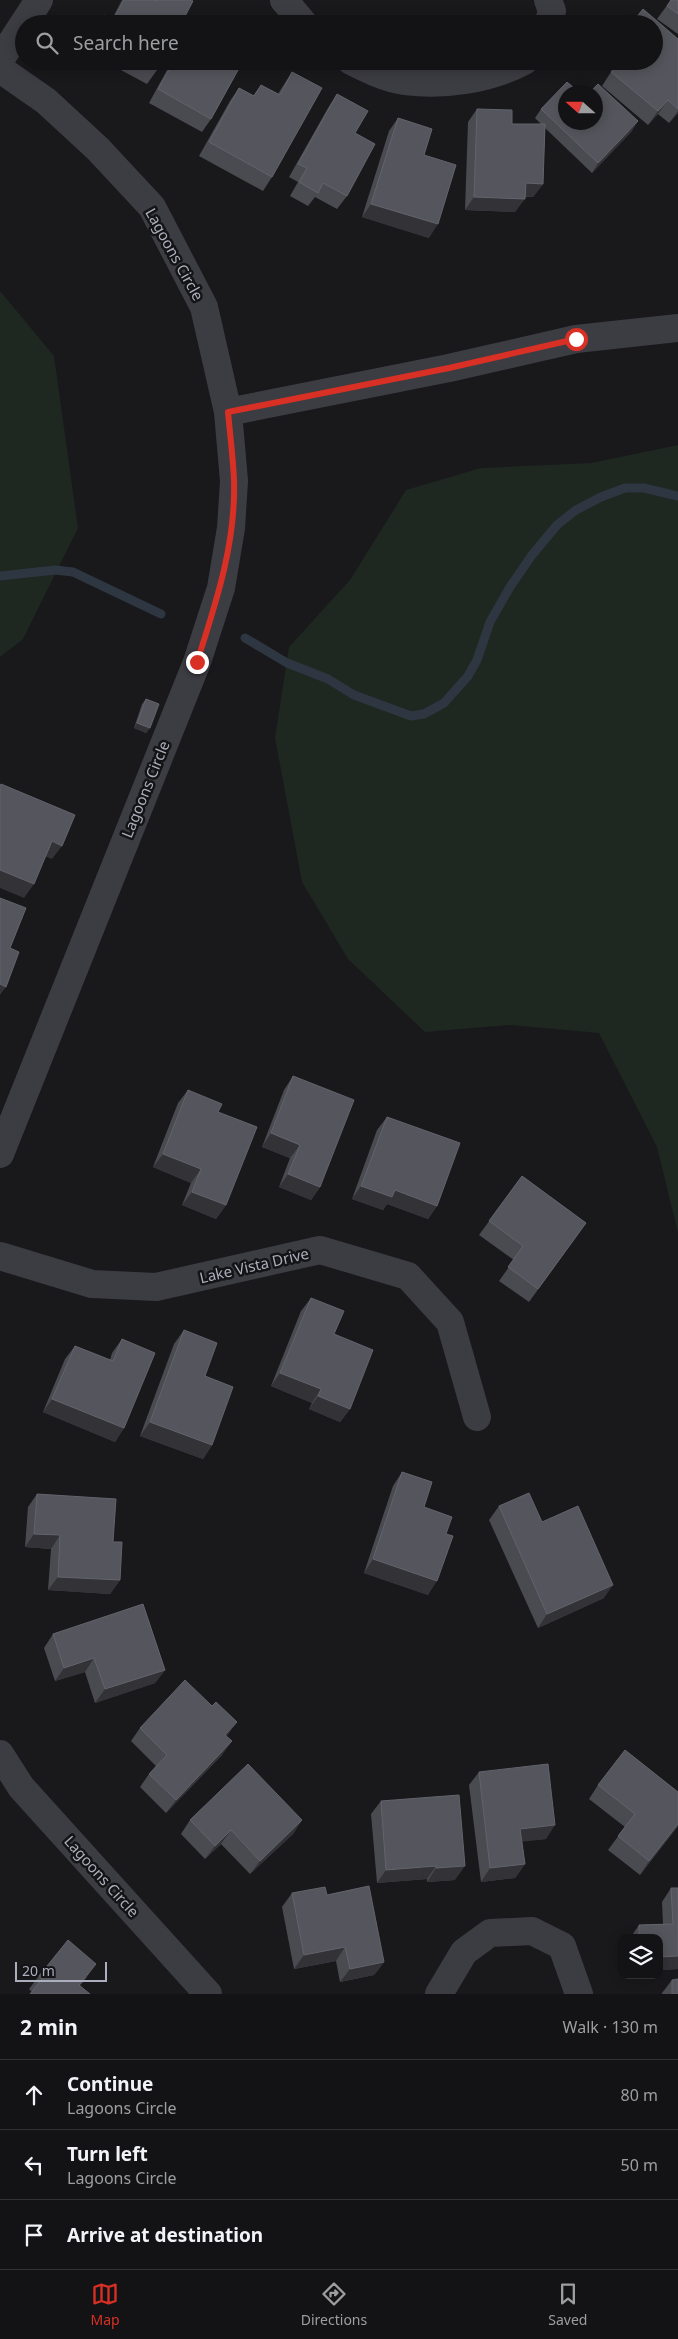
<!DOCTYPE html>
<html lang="en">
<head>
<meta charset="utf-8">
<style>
	:root { --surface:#131315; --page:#202022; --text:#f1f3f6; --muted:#9d9ea0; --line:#323234; --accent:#d93025 }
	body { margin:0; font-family:"Noto Sans",sans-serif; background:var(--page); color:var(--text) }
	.controls { position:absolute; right:15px; bottom:15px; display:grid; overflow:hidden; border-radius:10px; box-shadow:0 2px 12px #0003 }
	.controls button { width:45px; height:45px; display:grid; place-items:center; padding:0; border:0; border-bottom:1px solid var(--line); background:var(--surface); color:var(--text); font:25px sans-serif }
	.compass { position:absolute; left:558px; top:85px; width:45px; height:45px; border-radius:50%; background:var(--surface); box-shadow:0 2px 12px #0003; rotate:291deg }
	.scale { position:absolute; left:15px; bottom:12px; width:92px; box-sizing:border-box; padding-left:5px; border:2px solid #abaebc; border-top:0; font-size:14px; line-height:18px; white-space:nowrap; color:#abaebc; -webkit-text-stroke:4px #141417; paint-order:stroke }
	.stop { position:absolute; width:15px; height:15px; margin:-11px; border:4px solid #d93025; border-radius:50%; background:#fff }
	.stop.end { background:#d93025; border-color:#fff; box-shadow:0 1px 5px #0008 }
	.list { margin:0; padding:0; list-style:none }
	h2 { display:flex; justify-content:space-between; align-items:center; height:65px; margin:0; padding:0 20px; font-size:21px }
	h2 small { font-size:16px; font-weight:400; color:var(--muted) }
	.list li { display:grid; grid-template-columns:32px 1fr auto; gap:15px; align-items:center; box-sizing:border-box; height:70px; padding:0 20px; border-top:1px solid var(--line) }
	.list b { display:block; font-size:19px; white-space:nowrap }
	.list p { margin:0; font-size:16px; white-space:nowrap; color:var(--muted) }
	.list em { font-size:16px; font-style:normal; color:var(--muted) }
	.icon { flex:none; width:28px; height:28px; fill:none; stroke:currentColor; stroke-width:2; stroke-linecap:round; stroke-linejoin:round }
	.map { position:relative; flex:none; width:678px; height:1994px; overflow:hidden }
	.search { position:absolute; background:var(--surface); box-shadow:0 2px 12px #0003; left:15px; right:15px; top:15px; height:55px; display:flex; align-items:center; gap:12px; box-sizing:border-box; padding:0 18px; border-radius:28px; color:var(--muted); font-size:19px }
	.sheet { height:275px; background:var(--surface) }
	nav { display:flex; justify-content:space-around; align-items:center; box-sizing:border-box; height:70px; border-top:1px solid var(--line); background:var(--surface); font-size:14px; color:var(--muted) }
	nav a { display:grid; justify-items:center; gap:2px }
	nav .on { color:var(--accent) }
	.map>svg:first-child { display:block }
	.green { fill:#1e2720 }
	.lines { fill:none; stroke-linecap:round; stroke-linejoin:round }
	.stream { stroke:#2e3741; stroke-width:9 }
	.street { stroke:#3c3c43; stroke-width:28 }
	.wall { fill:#4a4a51 }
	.shaded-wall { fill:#323237 }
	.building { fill:#55555d; stroke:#62636c }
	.route { stroke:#d93025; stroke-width:6 }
	.labels { text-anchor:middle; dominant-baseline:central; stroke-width:5; stroke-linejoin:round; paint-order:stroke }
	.street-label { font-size:15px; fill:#abaebc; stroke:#141417 }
</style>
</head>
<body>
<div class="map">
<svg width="678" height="1994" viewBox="0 0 678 1994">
	<rect width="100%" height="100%" fill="#19191c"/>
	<g class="green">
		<path d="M0 291 54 356 78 528 23 639 0 657Z"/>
		<path d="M678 445V1233L657 1147 599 1033 510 1025 425 1032 348 959 302 882 275 738 289 647 350 580 406 490 481 468 591 463Z"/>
	</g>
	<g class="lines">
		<g class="stream">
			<path d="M0 576 55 570 73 572 161 614"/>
			<path d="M245 638 287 663 328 679 354 695 411 716 424 714 444 703 468 676 477 660 490 622 510 587 532 555 557 525 576 510 601 497 625 488H644L678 496"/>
		</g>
		<g class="street">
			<path d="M284 0 304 24"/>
			<path d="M548 0 552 11 548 24"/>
			<path d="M0 60 39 0"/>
			<path d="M351 61C367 69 387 79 405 81 444 86 488 80 524 61"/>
			<path d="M0 69 46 101 98 149 152 207 204 307 228 412 234 481 231 528 221 588 197 662 0 1154"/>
			<path d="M228 412 449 368 576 339 678 328"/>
			<path d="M0 1256 92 1284 156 1287 320 1250 408 1276 450 1322 477 1417"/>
			<path d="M0 1754 21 1787 208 1994"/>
			<path d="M439 1994 464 1952 490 1933 532 1931 562 1946 579 1994"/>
		</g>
	</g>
	<g class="wall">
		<path d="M122 0H191L181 24H98L104 15 112 19Z"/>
		<path d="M671 0H678V34L657 19Z"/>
		<path d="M678 39V113L669 123 658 114 648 125 602 86 611 72Z"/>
		<path d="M104 61H161L157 70 147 84Z"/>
		<path d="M172 61H243L211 119 202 132 149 103Z"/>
		<path d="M292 72 272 177 263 191 199 156 230 101 239 88 253 96 261 85 278 94 283 86Z"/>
		<path d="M566 92 632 131 592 173 545 128 543 184 533 197H525L515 212 465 210 468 122 477 109 512 124H541L535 118 541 109Z"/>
		<path d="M337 94 355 133 347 196 337 209 315 197 308 206 290 196 298 182 289 177 328 108Z"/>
		<path d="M398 118 424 155 429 238 362 217 389 131Z"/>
		<path d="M146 699 150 728 146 733 134 728 142 704Z"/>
		<path d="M293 1076 320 1187 311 1200 279 1187 290 1158 262 1147 284 1090Z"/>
		<path d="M188 1090 218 1112 226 1205 216 1219 182 1205 191 1183 153 1167 178 1103Z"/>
		<path d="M387 1117 437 1206 428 1219 387 1204 383 1210 352 1199 377 1130Z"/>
		<path d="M522 1176 586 1223 529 1302 499 1281 514 1260 479 1235Z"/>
		<path d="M311 1298 334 1334 350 1409 340 1422 309 1409 312 1403 271 1386 301 1311Z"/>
		<path d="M184 1330 205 1376 212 1445 203 1459 140 1436 174 1344Z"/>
		<path d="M122 1339 124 1428 115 1442 43 1412 65 1359 75 1346 110 1360 112 1353Z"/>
		<path d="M402 1472 424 1507 446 1534 428 1595 364 1573 393 1486Z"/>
		<path d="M37 1494 113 1542 120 1580 110 1594 48 1590 51 1549 25 1547 28 1507Z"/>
		<path d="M499 1506 542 1522 604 1598 538 1628 489 1520Z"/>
		<path d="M53 1634 165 1670 155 1683 95 1703 85 1672 55 1681 44 1648Z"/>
		<path d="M140 1728 227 1736 222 1755 166 1813 140 1787 149 1774 156 1766 131 1741Z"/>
		<path d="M479 1772 546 1839 522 1841 525 1864 515 1878 481 1882 469 1785Z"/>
		<path d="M598 1785 678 1792V1826L640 1875 608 1850 625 1827 589 1799Z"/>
		<path d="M381 1801 455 1880 427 1882V1879L377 1883 371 1814Z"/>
		<path d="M190 1820H302L293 1834 250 1874 221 1844 205 1859 181 1834Z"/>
		<path d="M671 1888H678V1969L659 1970V1938H630L639 1925 663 1924 662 1902Z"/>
		<path d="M292 1893 327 1895 384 1962 374 1975 340 1982 336 1961 294 1969 282 1907Z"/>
		<path d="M39 1976 87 1977 80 1986 32 1992 29 1989Z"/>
		<path d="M672 1980 678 1994H662V1993Z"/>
	</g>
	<g class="shaded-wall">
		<path d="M668 100 658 114 648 125 658 111Z"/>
		<path d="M678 111V113L669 123Z"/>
		<path d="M638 121 632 131 592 173 598 163Z"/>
		<path d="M526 183 543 184 533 197 516 196Z"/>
		<path d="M474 197 525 199 515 212 465 210Z"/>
		<path d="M371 204 438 224 429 238 362 217Z"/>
		<path d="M137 723 150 728 146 733 134 728Z"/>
		<path d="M52 841 62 846 52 859 42 855Z"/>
		<path d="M0 870 34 884 24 898 0 888Z"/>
		<path d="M0 984 6 987 0 995Z"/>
		<path d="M271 1133 300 1145 290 1158 262 1147Z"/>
		<path d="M163 1154 201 1169 191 1183 153 1167Z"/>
		<path d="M288 1174 320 1187 311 1200 279 1187Z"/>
		<path d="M361 1186 395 1190 437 1206 428 1219 387 1204 383 1210 352 1199Z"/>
		<path d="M192 1192 226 1205 216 1219 182 1205Z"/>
		<path d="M280 1373 321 1389 312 1403 271 1386Z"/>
		<path d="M318 1396 350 1409 340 1422 309 1409Z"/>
		<path d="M52 1399 124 1428 115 1442 43 1412Z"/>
		<path d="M150 1422 212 1445 203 1459 140 1436Z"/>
		<path d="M34 1534 60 1535 51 1549 25 1547Z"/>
		<path d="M373 1559 437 1581 428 1595 364 1573Z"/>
		<path d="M58 1577 120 1580 110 1594 48 1590Z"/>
		<path d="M613 1585 604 1598 538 1628 547 1614Z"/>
		<path d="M94 1658 85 1672 55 1681 64 1668Z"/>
		<path d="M165 1670 155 1683 95 1703 105 1689Z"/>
		<path d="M237 1722 227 1736 215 1748 225 1735Z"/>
		<path d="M232 1741 222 1755 166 1813 176 1800Z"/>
		<path d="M302 1820 293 1834 250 1874 260 1861Z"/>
		<path d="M678 1824V1826L640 1875 649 1861Z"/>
		<path d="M555 1825 546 1839 511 1843 520 1829Z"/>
		<path d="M231 1830 221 1844 205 1859 215 1846Z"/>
		<path d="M525 1864 515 1878 481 1882 490 1868Z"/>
		<path d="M436 1866 427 1879 377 1883 386 1870Z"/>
		<path d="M465 1866 455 1880 427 1882 436 1868Z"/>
		<path d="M345 1947 336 1961 294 1969 304 1955Z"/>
		<path d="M678 1956V1969L659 1970V1957Z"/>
		<path d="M384 1962 374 1975 340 1982 350 1969Z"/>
		<path d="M96 1964 87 1977 73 1994 79 1985Z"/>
	</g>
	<g class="building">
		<path d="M124 0H154L157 1 158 0H191L193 1 181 24H100L104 15 113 20Z"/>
		<path d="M671 0H678V14L667 6Z"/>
		<path d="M643 9 678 39V109L668 100 658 111 611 72 620 61H654V24H631Z"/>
		<path d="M139 61H161L157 70Z"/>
		<path d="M174 61H243L211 119 158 89Z"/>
		<path d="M292 72 322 88 272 177 209 142 239 88 254 96 261 85 280 95Z"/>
		<path d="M567 82 579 92H566V122H596V92H590L598 84 638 121 598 163 541 109Z"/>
		<path d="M337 94 368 111 355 133 375 144 347 196 323 183 318 193 299 182 307 168 298 164Z"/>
		<path d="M477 109 512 110V124H545L543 184 526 183 525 199 474 197Z"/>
		<path d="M398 118 432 129 424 155 456 165 438 224 371 204Z"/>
		<path d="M146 699 159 704 150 728 137 723Z"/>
		<path d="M1 784 75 815 62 846 52 841 34 884 0 870V786Z"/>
		<path d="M0 898 26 908 10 948 19 952 6 987 0 984Z"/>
		<path d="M293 1076 354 1100 320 1187 288 1174 300 1145 271 1133Z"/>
		<path d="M188 1090 222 1104 218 1112 257 1127 226 1205 192 1192 201 1169 163 1154Z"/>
		<path d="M387 1117 460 1143 437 1206 395 1190 392 1197 361 1186Z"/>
		<path d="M522 1176 586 1223 538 1289 508 1267 523 1246 489 1221Z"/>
		<path d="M311 1298 344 1311 334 1334 373 1350 350 1409 318 1396 321 1389 280 1373Z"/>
		<path d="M184 1330 217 1343 205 1376 233 1387 212 1445 150 1422Z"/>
		<path d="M122 1339 155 1353 124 1428 52 1399 75 1346 113 1361Z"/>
		<path d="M402 1472 432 1482 424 1507 452 1517 446 1534 453 1536 437 1581 373 1559Z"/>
		<path d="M529 1493 542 1522 578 1506 613 1585 547 1614 499 1506Z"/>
		<path d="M37 1494 116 1499 113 1542H122L120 1580 58 1577 60 1535 34 1534Z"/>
		<path d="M143 1604 165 1670 105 1689 94 1658 64 1668 53 1634Z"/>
		<path d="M185 1680 212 1706 216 1702 237 1722 225 1735 232 1741 176 1800 149 1774 167 1755 140 1728Z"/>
		<path d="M625 1750 678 1792V1824L649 1861 618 1836 635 1814 598 1785Z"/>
		<path d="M248 1764 302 1820 260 1861 231 1830 215 1846 190 1820Z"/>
		<path d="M548 1764 555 1825 520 1829 525 1864 490 1868 479 1772Z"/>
		<path d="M459 1795 465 1866 436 1868V1866L386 1870 381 1801Z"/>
		<path d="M369 1886 384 1962 350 1969 345 1947 304 1955 292 1893 325 1887 327 1895Z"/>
		<path d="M671 1888H678V1956L659 1957V1938H639V1925L673 1924Z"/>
		<path d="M68 1940 96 1964 79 1985 90 1994H30L42 1979 39 1976Z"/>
		<path d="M678 1979V1994H672V1980Z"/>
	</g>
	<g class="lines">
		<path class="route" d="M197 662C216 603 236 543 234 480 233 457 230 434 228 412L449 368 576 339"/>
	</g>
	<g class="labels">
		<g class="street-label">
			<text transform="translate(175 254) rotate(61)">Lagoons Circle</text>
			<text transform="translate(145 789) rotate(-68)">Lagoons Circle</text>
			<text transform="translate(254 1265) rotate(-13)">Lake Vista Drive</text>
			<text transform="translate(102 1876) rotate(48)">Lagoons Circle</text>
		</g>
	</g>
</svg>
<div class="controls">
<button><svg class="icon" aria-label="layers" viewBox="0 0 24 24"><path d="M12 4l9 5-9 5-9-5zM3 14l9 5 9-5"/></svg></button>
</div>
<svg class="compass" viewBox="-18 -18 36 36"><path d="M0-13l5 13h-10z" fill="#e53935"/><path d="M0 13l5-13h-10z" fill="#9d9ea0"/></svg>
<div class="scale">20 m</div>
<div class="stop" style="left:576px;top:339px"></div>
<div class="stop end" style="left:197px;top:662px"></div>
<div class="search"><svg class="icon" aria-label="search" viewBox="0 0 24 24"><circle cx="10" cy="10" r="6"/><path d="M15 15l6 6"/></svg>Search here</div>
</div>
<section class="sheet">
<h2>2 min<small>Walk · 130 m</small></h2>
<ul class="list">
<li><svg class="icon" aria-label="ahead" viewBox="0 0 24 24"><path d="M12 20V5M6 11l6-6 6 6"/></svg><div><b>Continue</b><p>Lagoons Circle</p></div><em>80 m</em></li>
<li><svg class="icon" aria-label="left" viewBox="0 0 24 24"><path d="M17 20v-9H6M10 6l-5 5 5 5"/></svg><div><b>Turn left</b><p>Lagoons Circle</p></div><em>50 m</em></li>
<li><svg class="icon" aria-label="arrive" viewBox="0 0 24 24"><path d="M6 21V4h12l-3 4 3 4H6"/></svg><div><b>Arrive at destination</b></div></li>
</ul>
</section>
<nav>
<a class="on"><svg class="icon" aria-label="map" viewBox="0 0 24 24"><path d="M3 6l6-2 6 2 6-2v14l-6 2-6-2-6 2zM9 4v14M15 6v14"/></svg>Map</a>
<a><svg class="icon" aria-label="directions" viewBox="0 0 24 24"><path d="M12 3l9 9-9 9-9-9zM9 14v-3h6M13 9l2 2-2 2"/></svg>Directions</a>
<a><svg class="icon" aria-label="saved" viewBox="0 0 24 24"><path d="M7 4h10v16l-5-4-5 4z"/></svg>Saved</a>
</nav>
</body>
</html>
